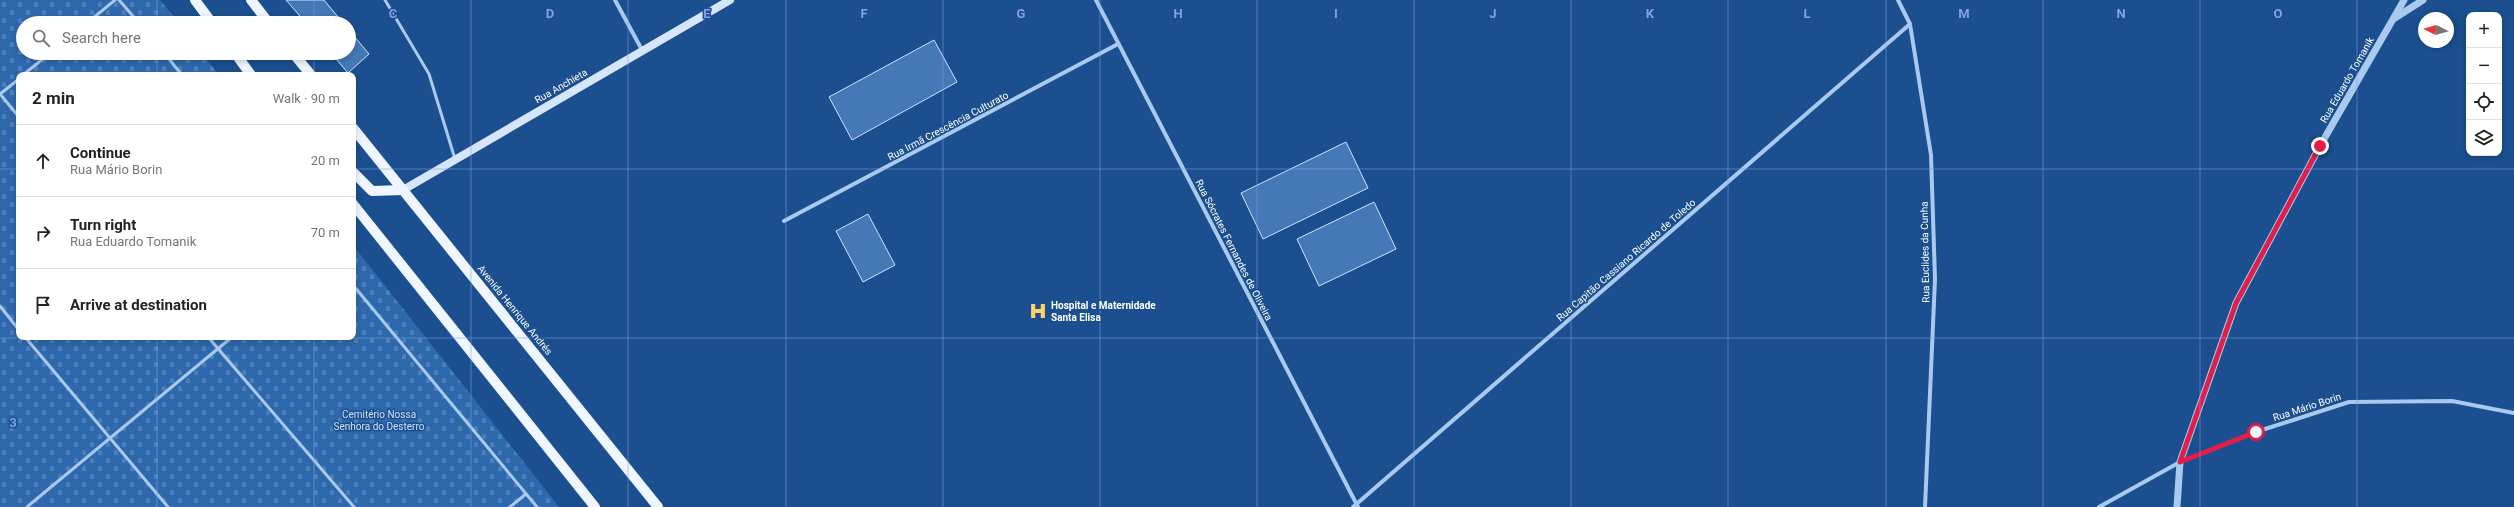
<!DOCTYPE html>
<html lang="en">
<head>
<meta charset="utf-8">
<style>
	:root { --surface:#fff; --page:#f6f6f6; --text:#222; --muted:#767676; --line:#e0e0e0 }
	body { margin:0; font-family:Roboto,sans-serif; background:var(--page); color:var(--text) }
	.controls { position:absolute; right:12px; top:12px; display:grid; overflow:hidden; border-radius:8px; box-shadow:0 2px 6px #0003 }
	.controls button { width:36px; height:36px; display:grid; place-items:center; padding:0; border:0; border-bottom:1px solid var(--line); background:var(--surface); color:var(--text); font:20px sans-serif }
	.compass { position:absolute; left:2418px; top:12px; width:36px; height:36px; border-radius:50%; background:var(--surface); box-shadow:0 2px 6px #0003; rotate:275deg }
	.stop { position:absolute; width:12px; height:12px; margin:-9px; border:3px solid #e11d48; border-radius:50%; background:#fff }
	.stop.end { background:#e11d48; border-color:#fff; box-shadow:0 1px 4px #0008 }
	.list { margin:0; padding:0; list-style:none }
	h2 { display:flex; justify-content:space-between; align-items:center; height:52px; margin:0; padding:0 16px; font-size:17px }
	h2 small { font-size:13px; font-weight:400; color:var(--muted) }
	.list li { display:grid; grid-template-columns:26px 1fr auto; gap:12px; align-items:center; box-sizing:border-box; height:72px; padding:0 16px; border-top:1px solid var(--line) }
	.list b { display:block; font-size:15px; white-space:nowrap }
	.list p { margin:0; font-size:13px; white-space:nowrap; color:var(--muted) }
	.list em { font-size:13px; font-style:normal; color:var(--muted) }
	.icon { flex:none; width:22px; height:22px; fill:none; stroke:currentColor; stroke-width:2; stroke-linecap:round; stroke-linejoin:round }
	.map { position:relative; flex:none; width:2514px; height:507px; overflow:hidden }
	.search { position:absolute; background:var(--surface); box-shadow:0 2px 6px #0003; left:16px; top:16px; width:340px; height:44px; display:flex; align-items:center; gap:10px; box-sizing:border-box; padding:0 14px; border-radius:22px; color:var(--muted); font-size:15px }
	.panel { position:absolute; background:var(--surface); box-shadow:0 2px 6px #0003; left:16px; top:72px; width:340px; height:268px; border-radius:8px }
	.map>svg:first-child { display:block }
	.cemetery { fill:url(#cemetery-stones) }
	.building { fill:#4478b7; stroke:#cfe3fa }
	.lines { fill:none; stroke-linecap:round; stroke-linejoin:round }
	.service { stroke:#a9c9ee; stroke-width:3 }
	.minor { stroke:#a9c9ee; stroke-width:4 }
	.tertiary { stroke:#a9c9ee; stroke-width:7 }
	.secondary { stroke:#d6e6fa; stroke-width:8 }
	.primary { stroke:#f0f6ff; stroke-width:10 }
	.route { stroke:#e11d48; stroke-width:5 }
	.grid { fill:none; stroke:#839eea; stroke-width:1; stroke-opacity:0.55 }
	.labels { text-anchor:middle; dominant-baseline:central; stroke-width:3; stroke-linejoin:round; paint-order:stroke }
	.street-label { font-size:10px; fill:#fff; stroke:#1b4f8f }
	.poi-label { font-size:10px; font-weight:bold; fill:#fff; stroke:#1b4f8f; text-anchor:start }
	.park-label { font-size:10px; fill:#cfe3fa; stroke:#1b4f8f }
	.grid-label { font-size:13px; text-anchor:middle; font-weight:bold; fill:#839eea; stroke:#1b4f8f; stroke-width:3; stroke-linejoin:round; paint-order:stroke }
</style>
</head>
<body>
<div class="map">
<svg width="2514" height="507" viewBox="0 0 2514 507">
	<defs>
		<pattern id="cemetery-stones" width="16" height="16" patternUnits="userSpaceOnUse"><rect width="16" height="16" fill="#2e69ad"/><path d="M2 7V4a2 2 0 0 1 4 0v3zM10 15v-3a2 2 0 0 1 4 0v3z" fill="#4d80b9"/></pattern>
	</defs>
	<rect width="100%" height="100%" fill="#1b4f8f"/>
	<path class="cemetery" d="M0 0H160L179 23H23V53H202L219 75H19V337H353V245L559 507H0Z"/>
	<g class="building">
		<path d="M286 0H324L343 23H306Z"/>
		<path d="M349 30 369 54 348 73 331 53H349Z"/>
		<path d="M934 40 957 82 852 140 829 97Z"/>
		<path d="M1346 142 1368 188 1263 239 1241 193Z"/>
		<path d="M1374 202 1396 249 1319 286 1297 239Z"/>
		<path d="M868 214 895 265 863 282 836 231Z"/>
	</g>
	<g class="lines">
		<g class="service">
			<path d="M119 0 139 23"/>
			<path d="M385 0 429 74 455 159"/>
			<path d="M87 23 115 0"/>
			<path d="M164 53 182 75"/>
			<path d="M23 75 50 53"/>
			<path d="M0 94 19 117"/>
			<path d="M0 94 19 79"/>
			<path d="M353 285 537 507"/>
			<path d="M0 306 19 330"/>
			<path d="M25 337 168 507"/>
			<path d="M208 337 354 507"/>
			<path d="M27 507 232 337"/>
			<path d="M510 507 526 494"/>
		</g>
		<g class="minor">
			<path d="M615 0 642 50"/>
			<path d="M1096 0 1358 507"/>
			<path d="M1898 0 1910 24 1931 155 1935 279 1925 507"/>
			<path d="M784 221 1118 44"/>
			<path d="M1353 507 1910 24"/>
			<path d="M2099 507 2180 462 2256 432 2349 402 2452 401 2514 413"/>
		</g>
		<g class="tertiary">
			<path d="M2395 18 2423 0"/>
			<path d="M2177 507 2180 462 2236 303 2320 146 2404 0"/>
		</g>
		<path class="secondary" d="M403 190 730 0"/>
		<g class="primary">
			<path d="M195 0 212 23"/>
			<path d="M251 0 269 23"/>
			<path d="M235 53 251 75"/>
			<path d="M293 53 311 75"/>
			<path d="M353 128 658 507"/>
			<path d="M353 172 372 191 403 190"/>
			<path d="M353 204 595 507"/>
		</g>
	</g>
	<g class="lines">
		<path class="route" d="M2256 432 2180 462 2236 303 2320 146"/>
	</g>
	<path class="grid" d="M157 0V23M314 0V23M471 0V507M628 0V507M786 0V507M943 0V507M1100 0V507M1257 0V507M1414 0V507M1571 0V507M1728 0V507M1886 0V507M2043 0V507M2200 0V507M2357 0V507M157 53V75M314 53V75M0 169H19M353 169H2514M157 337V507M314 337V507M0 338H2514"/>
	<defs>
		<g id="hospital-bare" transform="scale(1.38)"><path d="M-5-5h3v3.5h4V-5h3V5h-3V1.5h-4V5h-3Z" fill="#ffd166" stroke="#1b4f8f" stroke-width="2.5" paint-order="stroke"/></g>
	</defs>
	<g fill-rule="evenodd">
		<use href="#hospital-bare" x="1038" y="311"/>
	</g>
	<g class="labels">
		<g class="street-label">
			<text transform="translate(2347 80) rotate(-60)">Rua Eduardo Tomanik</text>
			<text transform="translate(561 86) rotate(-30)">Rua Anchieta</text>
			<text transform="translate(948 126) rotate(-28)">Rua Irmã Crescência Culturato</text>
			<text transform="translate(1234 250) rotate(63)">Rua Sócrates Fernandes de Oliveira</text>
			<text transform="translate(1925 252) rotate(-91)">Rua Euclides da Cunha</text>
			<text transform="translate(1626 260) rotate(-41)">Rua Capitão Cassiano Ricardo de Toledo</text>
			<text transform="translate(515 310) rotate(51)">Avenida Henrique Andrés</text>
			<text transform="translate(2307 407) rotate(-18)">Rua Mário Borin</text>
		</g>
		<g class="poi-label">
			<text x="1051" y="305">Hospital e Maternidade<tspan x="1051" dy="12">Santa Elisa</tspan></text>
		</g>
		<g class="park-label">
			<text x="379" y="414">Cemitério Nossa<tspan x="379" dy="12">Senhora do Desterro</tspan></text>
		</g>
	</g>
	<g class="grid-label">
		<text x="393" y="18">C</text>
		<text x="550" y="18">D</text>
		<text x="707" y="18">E</text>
		<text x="864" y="18">F</text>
		<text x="1021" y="18">G</text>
		<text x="1178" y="18">H</text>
		<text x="1336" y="18">I</text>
		<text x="1493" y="18">J</text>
		<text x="1650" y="18">K</text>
		<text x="1807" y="18">L</text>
		<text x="1964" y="18">M</text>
		<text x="2121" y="18">N</text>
		<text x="2278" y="18">O</text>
		<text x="13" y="427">3</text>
	</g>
</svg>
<div class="controls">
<button>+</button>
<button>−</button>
<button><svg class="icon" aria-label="locate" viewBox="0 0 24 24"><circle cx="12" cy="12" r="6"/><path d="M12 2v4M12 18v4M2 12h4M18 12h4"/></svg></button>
<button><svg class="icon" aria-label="layers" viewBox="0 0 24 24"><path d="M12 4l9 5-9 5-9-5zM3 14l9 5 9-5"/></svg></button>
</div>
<svg class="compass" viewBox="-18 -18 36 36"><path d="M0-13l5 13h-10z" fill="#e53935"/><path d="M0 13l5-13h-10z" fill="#767676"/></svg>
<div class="stop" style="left:2256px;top:432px"></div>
<div class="stop end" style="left:2320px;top:146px"></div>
<div class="search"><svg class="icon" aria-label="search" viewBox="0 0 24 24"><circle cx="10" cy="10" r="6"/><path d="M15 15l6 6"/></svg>Search here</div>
<section class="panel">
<h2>2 min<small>Walk · 90 m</small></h2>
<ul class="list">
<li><svg class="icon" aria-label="ahead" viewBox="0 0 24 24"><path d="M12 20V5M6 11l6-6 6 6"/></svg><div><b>Continue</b><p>Rua Mário Borin</p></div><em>20 m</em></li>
<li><svg class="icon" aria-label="right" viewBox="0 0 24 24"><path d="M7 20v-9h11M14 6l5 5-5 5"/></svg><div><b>Turn right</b><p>Rua Eduardo Tomanik</p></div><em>70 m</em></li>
<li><svg class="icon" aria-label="arrive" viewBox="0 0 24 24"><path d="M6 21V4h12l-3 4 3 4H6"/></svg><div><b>Arrive at destination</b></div></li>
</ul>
</section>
</div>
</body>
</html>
